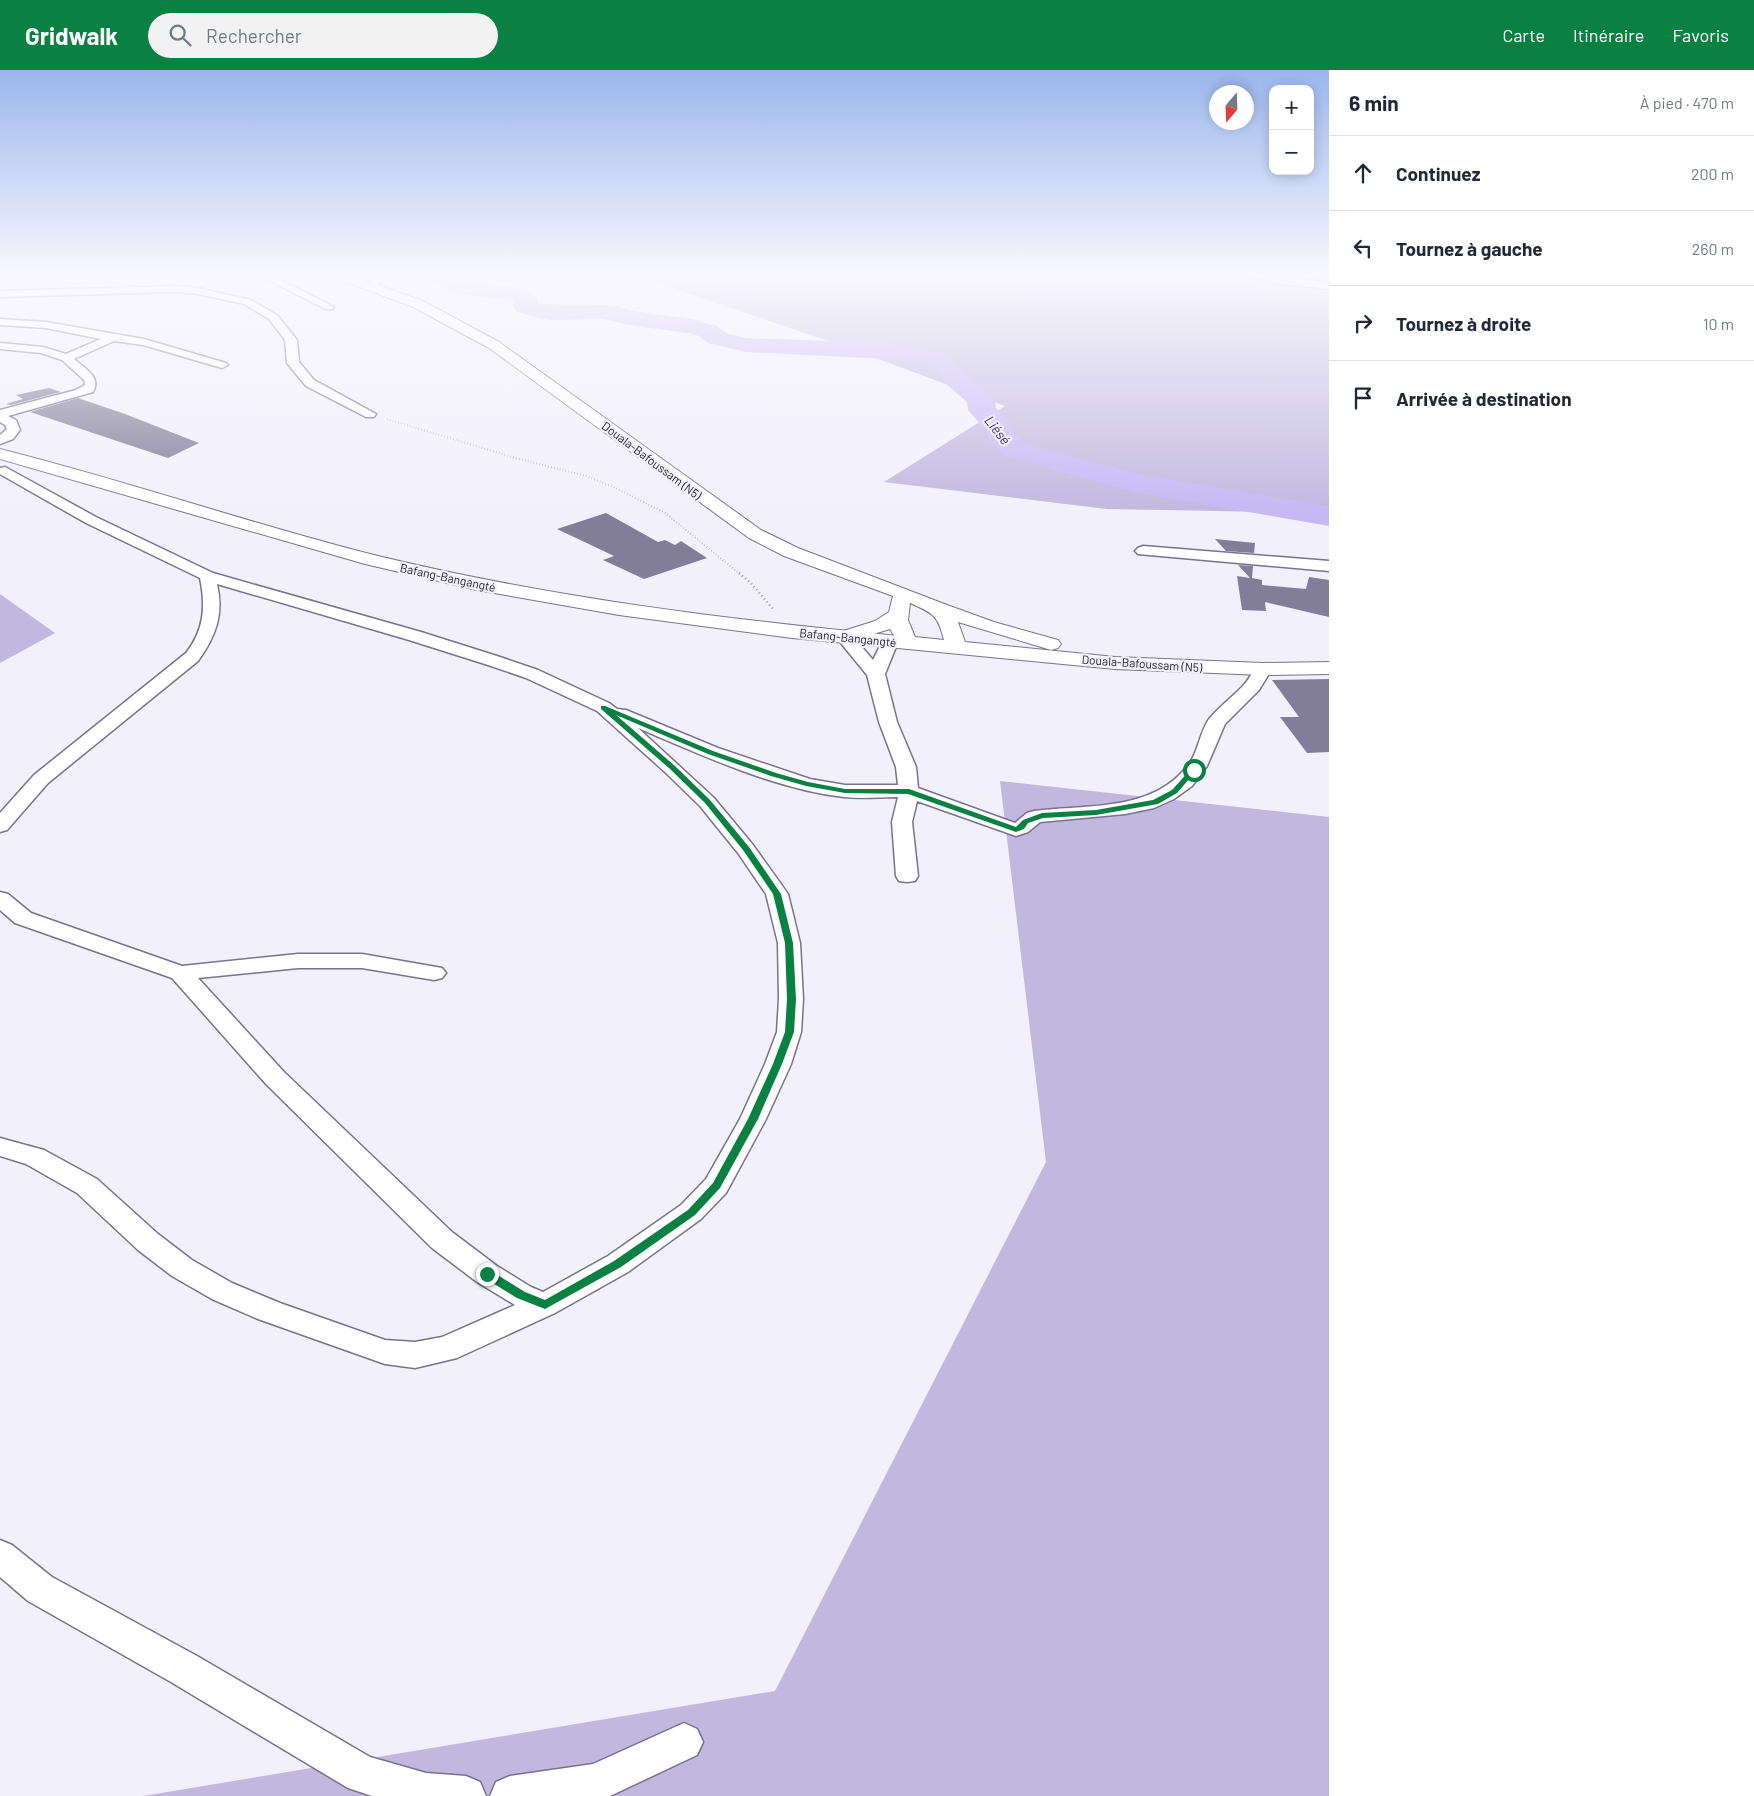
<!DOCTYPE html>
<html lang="fr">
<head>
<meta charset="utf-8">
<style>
	:root { --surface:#fff; --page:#f2f2f3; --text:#1f2937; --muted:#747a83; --line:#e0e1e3; --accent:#0b8043 }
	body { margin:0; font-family:Barlow,sans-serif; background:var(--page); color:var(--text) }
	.controls { position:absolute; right:15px; top:15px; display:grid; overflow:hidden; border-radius:10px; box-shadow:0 2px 12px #0003 }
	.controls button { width:45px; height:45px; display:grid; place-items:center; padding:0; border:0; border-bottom:1px solid var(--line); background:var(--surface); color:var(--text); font:25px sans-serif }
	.compass { position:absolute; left:1209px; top:15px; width:45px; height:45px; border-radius:50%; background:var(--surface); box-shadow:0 2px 12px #0003; rotate:199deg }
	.stop { position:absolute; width:15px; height:15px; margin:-11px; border:4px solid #0b8043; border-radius:50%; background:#fff }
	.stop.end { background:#0b8043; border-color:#fff; box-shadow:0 1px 5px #0008 }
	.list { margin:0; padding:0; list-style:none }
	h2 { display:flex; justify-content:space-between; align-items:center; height:65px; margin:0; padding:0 20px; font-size:21px }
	h2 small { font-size:16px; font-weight:400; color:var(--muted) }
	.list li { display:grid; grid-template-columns:32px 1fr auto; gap:15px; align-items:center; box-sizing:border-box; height:75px; padding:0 20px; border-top:1px solid var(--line) }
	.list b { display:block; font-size:19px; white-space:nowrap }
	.list em { font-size:16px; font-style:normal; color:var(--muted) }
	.icon { flex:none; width:28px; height:28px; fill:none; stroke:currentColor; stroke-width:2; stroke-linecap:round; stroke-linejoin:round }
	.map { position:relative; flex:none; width:1329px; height:1726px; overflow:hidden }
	header { display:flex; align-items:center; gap:30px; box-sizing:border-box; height:70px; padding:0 25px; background:var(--accent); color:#fff }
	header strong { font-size:24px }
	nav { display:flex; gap:28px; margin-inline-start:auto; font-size:18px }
	.search { width:350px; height:45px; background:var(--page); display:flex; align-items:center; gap:12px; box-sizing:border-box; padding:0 18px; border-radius:28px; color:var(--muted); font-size:19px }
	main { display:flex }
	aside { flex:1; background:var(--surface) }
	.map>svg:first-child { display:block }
	.green { fill:#c0b8df }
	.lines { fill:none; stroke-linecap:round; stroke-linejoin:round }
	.river { fill:#c5b8f4; fill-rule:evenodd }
	.building { fill:#827d98 }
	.minor-casing { stroke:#78728d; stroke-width:3 }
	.tertiary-casing { stroke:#78728d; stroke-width:2 }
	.trunk-casing { stroke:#78728d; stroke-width:2 }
	.path-far1 { stroke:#a19faa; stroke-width:2; stroke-dasharray:0.5 2.5; stroke-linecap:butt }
	.path { stroke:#a19faa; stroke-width:2.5; stroke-dasharray:1 3; stroke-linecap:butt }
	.minor { fill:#fff; fill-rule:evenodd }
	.tertiary { fill:#fff; fill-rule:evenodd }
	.trunk { fill:#fff; fill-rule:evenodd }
	.route { fill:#0b8043 }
	.labels { text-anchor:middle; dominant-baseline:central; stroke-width:4.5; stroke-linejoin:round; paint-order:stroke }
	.far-street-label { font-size:12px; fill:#26242f; stroke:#f2f0fc }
	.far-water-label { font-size:14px; font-style:italic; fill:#361f63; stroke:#f2f0fc }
</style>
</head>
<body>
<header>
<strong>Gridwalk</strong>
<div class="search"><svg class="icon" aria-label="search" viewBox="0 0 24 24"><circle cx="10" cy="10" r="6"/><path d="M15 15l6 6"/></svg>Rechercher</div>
<nav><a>Carte</a><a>Itinéraire</a><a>Favoris</a></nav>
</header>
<main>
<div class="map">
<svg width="1329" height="1726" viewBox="0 0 1329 1726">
	<rect width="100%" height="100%" fill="#f2f0fc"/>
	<g class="green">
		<path d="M631 204H1329V443L1107 439 884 412 1005 336 843 276Z"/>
		<path d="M0 524 55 563 0 593Z"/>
		<path d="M1000 711 1329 747V1726H143L775 1621 1046 1092Z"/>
	</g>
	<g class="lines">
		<path class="river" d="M424 204H448L462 209 527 220 538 230 537 233 541 234 604 235 617 236 633 241 691 249 717 256 726 263 746 268 887 273 948 284 963 301 991 325 995 331 996 338 1009 351 1014 363 1025 374 1142 405 1329 436V456L1139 423 1005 386 990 371 986 365 985 359 968 340 967 332 945 313 931 295 887 289 746 282 708 273 699 266 688 263 629 255 604 249 551 250 538 248 517 242 513 237 514 232 511 230C486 226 440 227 424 204Z"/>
	</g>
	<g class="building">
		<path d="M49 318 61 322 11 335 6 334 23 329 16 325Z"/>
		<path d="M78 328 125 344 199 373 168 388 30 342Z"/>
		<path d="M606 443 658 472 665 470 675 475 681 471 707 488 644 509 603 490 614 486 557 459Z"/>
		<path d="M1215 469 1255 473 1254 483 1226 481Z"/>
		<path d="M1238 495 1253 496 1252 508 1262 510V515L1306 519 1309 507 1329 510V547L1265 532 1266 541 1242 540 1237 506 1250 508Z"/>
		<path d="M1329 609V682L1307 683 1280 647H1299L1272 610Z"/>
	</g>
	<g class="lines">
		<g class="minor-casing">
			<g id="minor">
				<path d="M257 204H269L334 237 333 239H325Z"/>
				<path d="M378 204H388L375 218H367V214Z"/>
				<path d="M1245 204H1263L1329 213V219L1284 214 1247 206Z"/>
				<path d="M174 216 198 218 251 230 277 245 297 270 299 292 314 310 376 344 374 347H366L306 316 287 293 285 270 269 249 244 234 198 224 174 222 0 227V221Z"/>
				<path d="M0 249 46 252 144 269 226 293 228 295 222 298 143 275 114 271 74 289C84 298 102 307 93 322L8 346 16 350 20 360 13 369 0 374V365L7 359 5 355 0 352V340L76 320 85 315 84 310 62 290 41 283 0 279V273L43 277 66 284 101 269 46 258 0 255Z"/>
				<path d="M5 397 96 447 213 503 421 562 500 587 538 600 609 633 617 639 626 640 718 678 810 709 845 715H898L896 697 879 652 867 605 836 567 838 563H850L873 590 884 568H896L898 572 885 604 897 652 916 697 918 718 1015 753 1027 743 1034 741C1088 734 1156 743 1191 691 1199 678 1200 662 1209 649 1219 637 1231 628 1242 617 1248 611 1252 603 1257 595L1263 594 1269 595 1272 599 1259 620 1225 654 1207 696 1192 716 1174 729 1154 738 1125 744 1040 752 1028 762 1016 766 917 731 912 752 918 806 915 811 907 812 899 811 896 806 892 752 898 727C880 727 862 729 844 727 774 719 702 685 638 658L714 728 753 775 788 824 800 873 803 929 801 962 791 994 766 1049 726 1123 701 1149 628 1202 555 1243 457 1288 415 1298 385 1294 258 1249 212 1229 172 1206 138 1180 77 1123 26 1094 0 1086V1068L44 1080 97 1109 158 1164 192 1190 232 1213 280 1233 385 1270 415 1272 442 1267 515 1235 477 1212 432 1178 266 1014 172 908 15 853 0 840V822L8 824 31 843 182 896 298 884H362L442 898 446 903 442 908 434 910 362 898H298L198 908 284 1002 452 1162 497 1196 531 1217 543 1222 608 1186 681 1135 706 1109 740 1049 765 994 777 962 779 929 778 873 766 824 738 783 700 736 665 702 597 641 526 608 488 595 409 570 217 514C224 544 216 566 198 591L48 713 7 760 0 762V743L34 705 186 583C204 560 206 537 200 508L86 453 0 404V398Z"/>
				<path d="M1143 476 1329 491V501L1138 484 1135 481 1138 478Z"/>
				<path d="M0 1470 12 1475 52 1507 197 1586 370 1687 426 1703 466 1706 480 1712 486 1726H372L348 1718 171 1612 28 1531 0 1507Z"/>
				<path d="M684 1653 697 1659 703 1672 697 1685 610 1726H490L496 1712 510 1706 593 1694Z"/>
			</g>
		</g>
		<g class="tertiary-casing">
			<path id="tertiary" d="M0 379C127 411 251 454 378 486 552 528 730 550 908 567L915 569 918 573 915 577 908 579 792 568 619 545 477 520 365 494 0 389Z"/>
		</g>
		<g class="trunk-casing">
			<path id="trunk" d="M331 204H347L423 231 499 272 761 460 798 478 947 535 994 552 1058 570 1061 574 1058 578 1051 580 958 552 965 572 1115 587 1263 593 1329 592V604L1263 605 1115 599 908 579 901 577 890 559 844 573 837 571 834 567 837 563 875 551 889 542 893 526 784 486 749 468 489 278 413 237 333 207ZM910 533C933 543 938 545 944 570L915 567 908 550Z"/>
		</g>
		<path class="path-far1" d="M387 349 512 387 586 406 616 418 665 443 740 504"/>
		<path class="path" d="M739 503 750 512 773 539"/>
		<use href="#minor" class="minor"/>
		<use href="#tertiary" class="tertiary"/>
		<use href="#trunk" class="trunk"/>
	</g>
	<linearGradient id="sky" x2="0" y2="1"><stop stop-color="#9ab6ed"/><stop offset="0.46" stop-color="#f9f8fe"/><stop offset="1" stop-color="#f9f8fe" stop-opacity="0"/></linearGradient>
	<rect width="1329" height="445" fill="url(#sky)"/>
	<path class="route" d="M601 636H605L713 681 776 703 808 712 845 719H909L1016 757 1023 750 1042 743 1096 740 1153 730 1172 720 1191 699 1197 700 1177 723 1158 734 1096 745 1043 748 1028 753 1024 759 1016 762 908 724 845 723 806 716 771 706 708 684 616 645 675 696 710 730 749 777 781 824 793 873 796 929 794 962 782 994 758 1049 720 1118 695 1145 621 1197 545 1239 517 1228 483 1207 482 1204 483 1201H491L525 1222 545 1230 614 1191 688 1140 713 1113 748 1049 773 994 785 962 787 929 785 873 773 824 743 780 705 733 670 699 601 639Z"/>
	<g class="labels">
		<g class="far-street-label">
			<text transform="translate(652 390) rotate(37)">Douala-Bafoussam (N5)</text>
			<text transform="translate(448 507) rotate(12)">Bafang-Bangangté</text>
			<text transform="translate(848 567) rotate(6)">Bafang-Bangangté</text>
			<text transform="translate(1142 593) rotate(4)">Douala-Bafoussam (N5)</text>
		</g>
		<g class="far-water-label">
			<text transform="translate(998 360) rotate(52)">Liésé</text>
		</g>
	</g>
</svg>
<div class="controls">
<button>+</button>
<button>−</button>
</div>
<svg class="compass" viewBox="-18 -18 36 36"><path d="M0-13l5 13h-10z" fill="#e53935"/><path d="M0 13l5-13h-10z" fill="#747a83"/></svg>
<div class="stop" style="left:1194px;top:700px"></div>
<div class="stop end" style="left:487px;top:1204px"></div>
</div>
<aside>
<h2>6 min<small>À pied · 470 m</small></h2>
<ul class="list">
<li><svg class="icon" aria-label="ahead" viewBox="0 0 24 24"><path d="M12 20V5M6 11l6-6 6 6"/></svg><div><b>Continuez</b></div><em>200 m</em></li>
<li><svg class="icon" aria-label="left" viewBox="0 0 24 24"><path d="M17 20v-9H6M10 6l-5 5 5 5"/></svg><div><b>Tournez à gauche</b></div><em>260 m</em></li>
<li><svg class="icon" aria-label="right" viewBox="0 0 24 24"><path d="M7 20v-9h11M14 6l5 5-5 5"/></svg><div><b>Tournez à droite</b></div><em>10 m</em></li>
<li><svg class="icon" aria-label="arrive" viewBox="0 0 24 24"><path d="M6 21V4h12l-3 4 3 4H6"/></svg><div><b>Arrivée à destination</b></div></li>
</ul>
</aside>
</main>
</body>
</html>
